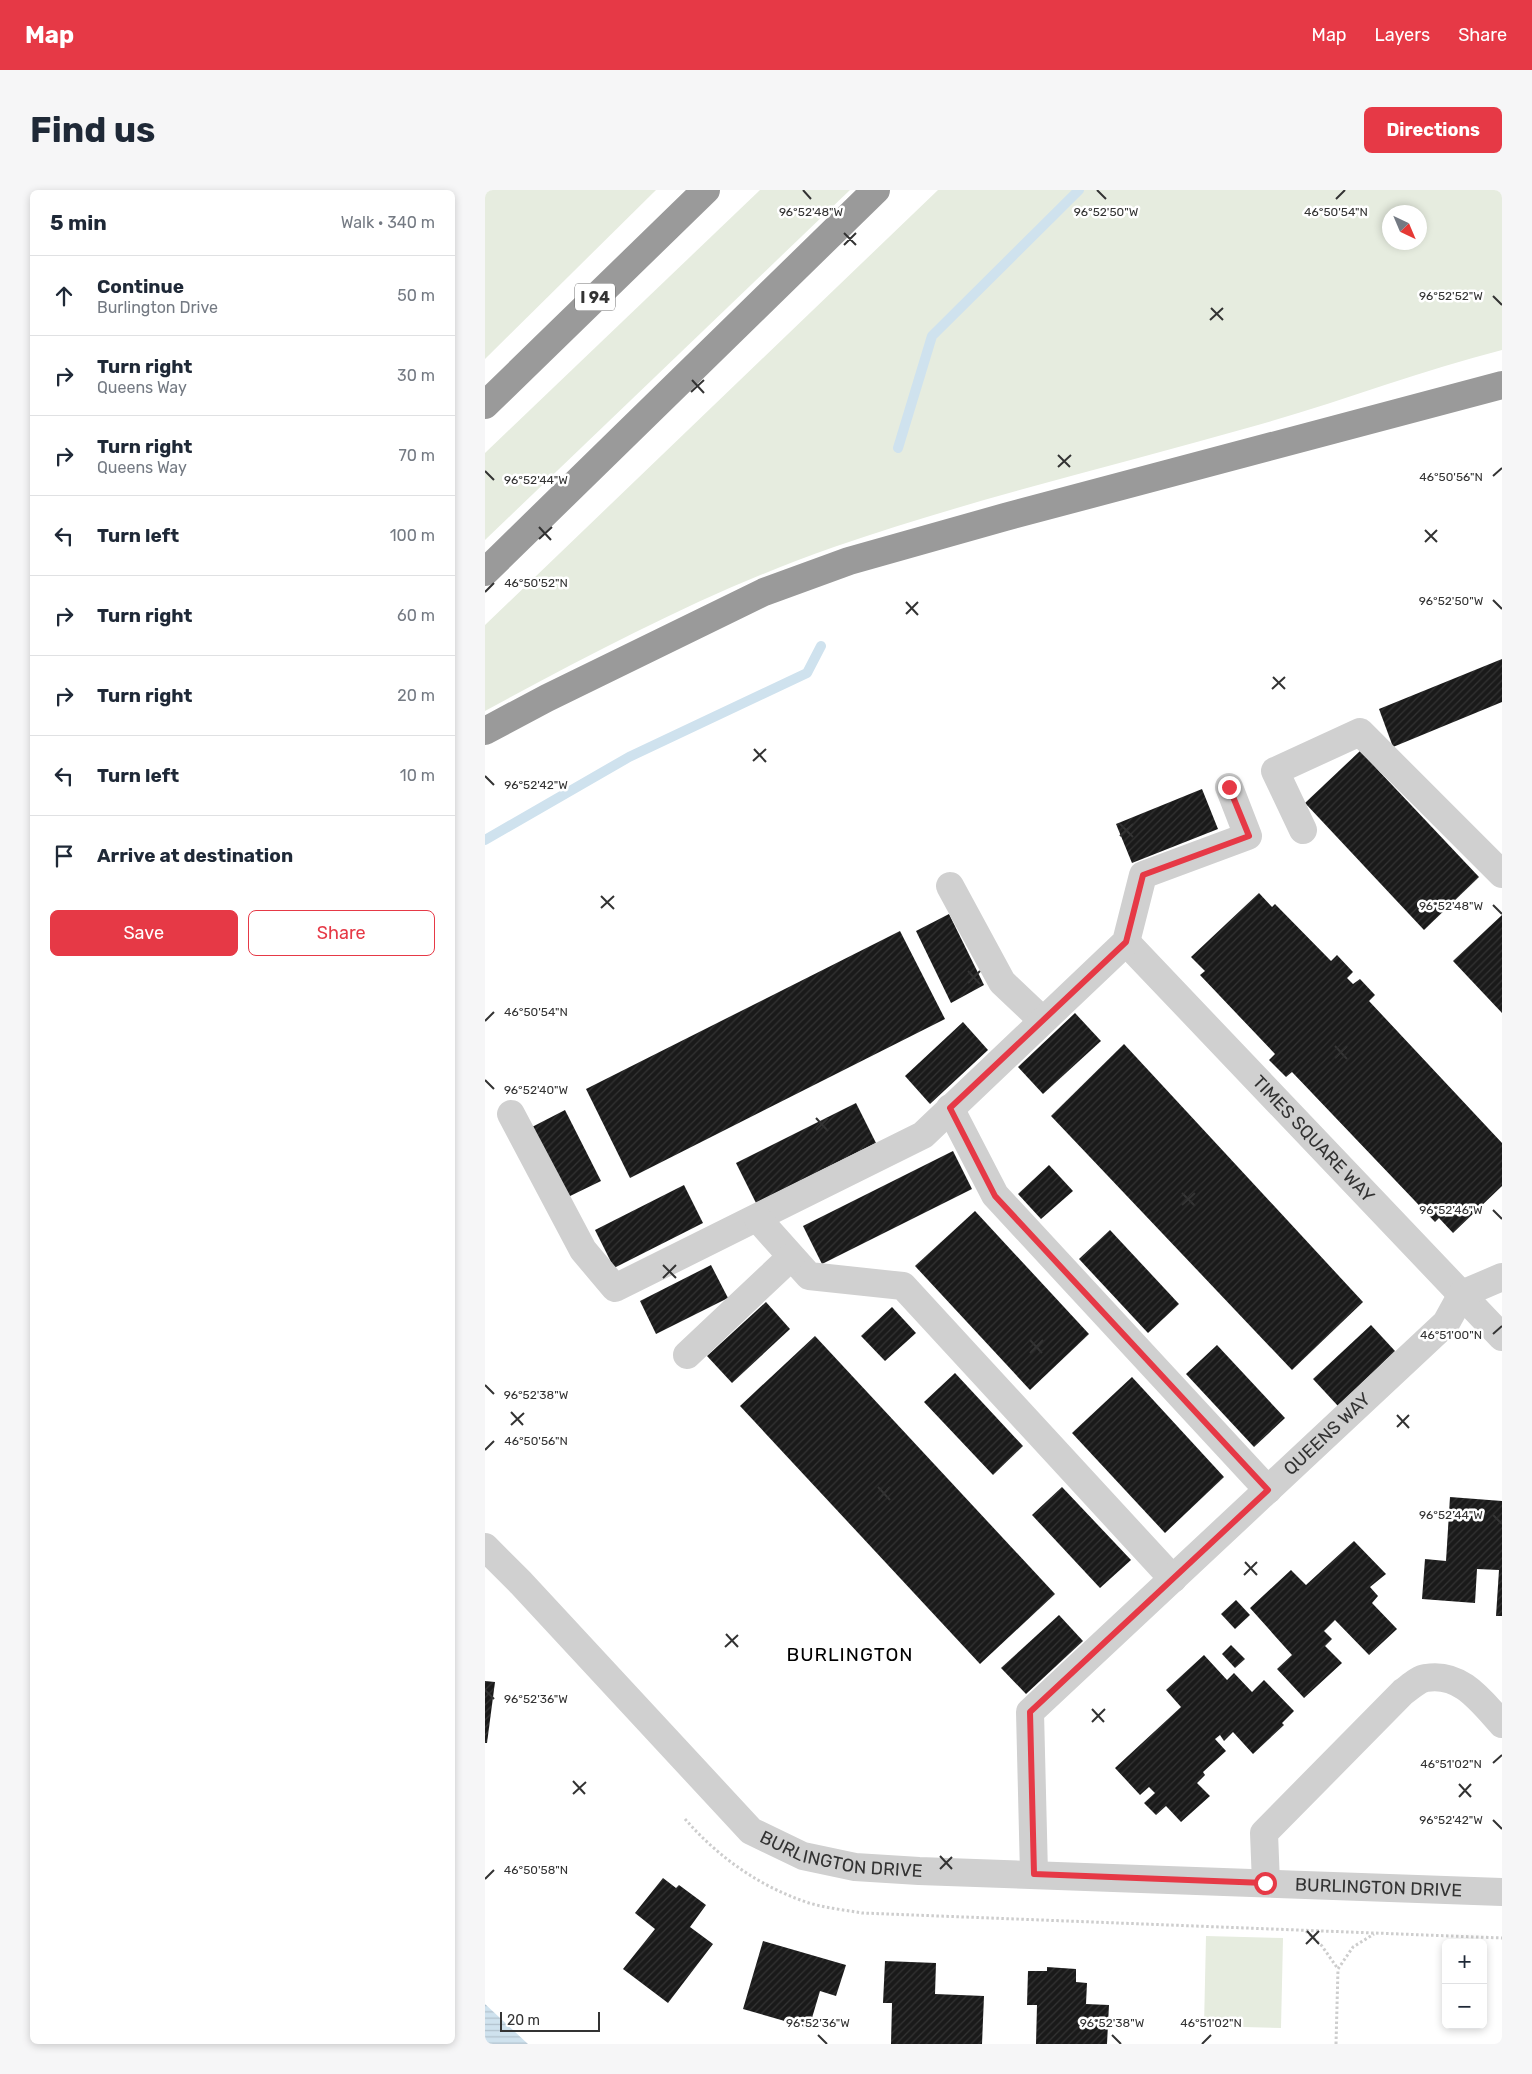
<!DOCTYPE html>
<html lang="en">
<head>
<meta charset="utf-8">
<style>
	:root { --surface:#fff; --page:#f6f6f7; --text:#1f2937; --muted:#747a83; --line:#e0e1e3; --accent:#e63946 }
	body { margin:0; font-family:Rubik,sans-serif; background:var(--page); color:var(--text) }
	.controls { position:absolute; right:15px; bottom:15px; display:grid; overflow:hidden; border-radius:8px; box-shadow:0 2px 8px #0003 }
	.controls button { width:45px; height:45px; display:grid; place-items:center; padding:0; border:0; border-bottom:1px solid var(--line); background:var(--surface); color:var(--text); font:25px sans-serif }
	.compass { position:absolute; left:897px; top:15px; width:45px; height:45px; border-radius:50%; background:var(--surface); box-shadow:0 2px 8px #0003; rotate:136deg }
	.scale { position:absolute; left:15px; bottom:12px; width:100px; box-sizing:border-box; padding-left:5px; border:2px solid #333; border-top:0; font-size:14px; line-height:18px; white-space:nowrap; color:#333; -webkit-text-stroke:4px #fff; paint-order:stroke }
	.stop { position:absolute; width:15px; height:15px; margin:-11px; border:4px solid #e63946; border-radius:50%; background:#fff }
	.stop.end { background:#e63946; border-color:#fff; box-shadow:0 1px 5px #0008 }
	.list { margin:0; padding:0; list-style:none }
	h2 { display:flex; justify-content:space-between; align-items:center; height:65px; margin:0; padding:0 20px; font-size:21px }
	h2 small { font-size:16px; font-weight:400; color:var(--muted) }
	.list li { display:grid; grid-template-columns:32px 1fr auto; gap:15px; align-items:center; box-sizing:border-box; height:80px; padding:0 20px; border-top:1px solid var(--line) }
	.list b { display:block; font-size:19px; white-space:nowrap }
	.list p { margin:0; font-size:16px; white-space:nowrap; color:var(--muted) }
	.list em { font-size:16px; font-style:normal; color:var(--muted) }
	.actions { display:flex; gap:10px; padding:15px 20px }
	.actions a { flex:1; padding:11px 0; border:1px solid var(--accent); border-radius:8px; text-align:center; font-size:18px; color:var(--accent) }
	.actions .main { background:var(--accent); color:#fff }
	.icon { flex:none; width:28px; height:28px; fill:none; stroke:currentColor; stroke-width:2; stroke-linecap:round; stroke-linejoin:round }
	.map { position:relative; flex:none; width:1017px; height:1854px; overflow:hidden; border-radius:8px }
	header { display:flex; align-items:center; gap:30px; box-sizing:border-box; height:70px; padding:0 25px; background:var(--accent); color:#fff }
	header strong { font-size:24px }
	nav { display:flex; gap:28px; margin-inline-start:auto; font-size:18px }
	.intro { display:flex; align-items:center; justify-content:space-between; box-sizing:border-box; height:120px; padding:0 30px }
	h1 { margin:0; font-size:35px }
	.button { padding:12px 22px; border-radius:8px; background:var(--accent); color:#fff; font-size:18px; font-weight:700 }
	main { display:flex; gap:30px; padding:0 30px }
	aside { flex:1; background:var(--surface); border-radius:8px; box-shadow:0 2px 8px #0003 }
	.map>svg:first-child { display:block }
	.green { fill:#e6ecdf; fill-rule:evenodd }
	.water { fill:url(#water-rules) }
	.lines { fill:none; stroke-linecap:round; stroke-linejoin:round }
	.stream { stroke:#cfe2ee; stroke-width:10 }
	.building { fill:url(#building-hatch) }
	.path { stroke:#cdcdcd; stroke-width:3; stroke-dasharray:2.5 2.5; stroke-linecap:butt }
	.minor { stroke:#d0d0d0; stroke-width:28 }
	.highway { stroke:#9a9a9a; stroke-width:28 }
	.route { stroke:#e63946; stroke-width:6 }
	.ticks { fill:none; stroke:#333; stroke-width:2 }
	.labels { text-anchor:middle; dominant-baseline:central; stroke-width:5; stroke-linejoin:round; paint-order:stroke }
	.shield { fill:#fff; stroke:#707070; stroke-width:1 }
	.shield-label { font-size:16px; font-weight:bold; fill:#333 }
	.street-label { font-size:18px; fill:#333; stroke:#fff }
	.neighbourhood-label { font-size:19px; letter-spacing:1px; fill:#000; stroke:#fff }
	.ticks-label { font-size:12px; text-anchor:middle; fill:#333; stroke:#fff; stroke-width:5; stroke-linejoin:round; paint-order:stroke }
</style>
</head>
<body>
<header>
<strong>Map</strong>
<nav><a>Map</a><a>Layers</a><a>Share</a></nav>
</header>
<div class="intro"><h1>Find us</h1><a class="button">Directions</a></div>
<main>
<aside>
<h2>5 min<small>Walk · 340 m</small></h2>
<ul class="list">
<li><svg class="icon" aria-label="ahead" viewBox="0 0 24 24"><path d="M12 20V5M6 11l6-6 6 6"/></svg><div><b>Continue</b><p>Burlington Drive</p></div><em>50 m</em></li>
<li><svg class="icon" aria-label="right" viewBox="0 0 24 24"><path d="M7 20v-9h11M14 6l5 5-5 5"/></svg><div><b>Turn right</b><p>Queens Way</p></div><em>30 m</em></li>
<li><svg class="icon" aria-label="right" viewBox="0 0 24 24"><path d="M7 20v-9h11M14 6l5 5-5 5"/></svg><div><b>Turn right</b><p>Queens Way</p></div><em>70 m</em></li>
<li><svg class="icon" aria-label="left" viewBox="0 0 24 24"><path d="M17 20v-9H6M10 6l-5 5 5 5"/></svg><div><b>Turn left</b></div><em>100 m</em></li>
<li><svg class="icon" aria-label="right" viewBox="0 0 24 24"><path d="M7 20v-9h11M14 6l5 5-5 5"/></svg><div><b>Turn right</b></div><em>60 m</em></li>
<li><svg class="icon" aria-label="right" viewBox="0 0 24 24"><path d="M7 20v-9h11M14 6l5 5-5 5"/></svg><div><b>Turn right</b></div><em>20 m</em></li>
<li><svg class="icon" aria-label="left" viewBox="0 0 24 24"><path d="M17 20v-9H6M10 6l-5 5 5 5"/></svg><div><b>Turn left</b></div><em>10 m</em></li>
<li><svg class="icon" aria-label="arrive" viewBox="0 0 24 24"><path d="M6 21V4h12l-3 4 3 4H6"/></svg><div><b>Arrive at destination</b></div></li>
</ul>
<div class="actions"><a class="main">Save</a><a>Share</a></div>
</aside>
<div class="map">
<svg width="1017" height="1854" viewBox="0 0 1017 1854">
	<defs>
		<pattern id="water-rules" width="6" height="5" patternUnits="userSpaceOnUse" patternTransform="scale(1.25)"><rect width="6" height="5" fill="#cfe2ee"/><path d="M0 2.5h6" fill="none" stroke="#b2c2cd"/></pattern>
		<pattern id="building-hatch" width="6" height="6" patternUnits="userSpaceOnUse" patternTransform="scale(1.25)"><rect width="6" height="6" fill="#1a1a1a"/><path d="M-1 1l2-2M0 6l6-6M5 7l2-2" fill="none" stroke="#333"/></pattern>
	</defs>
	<rect width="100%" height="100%" fill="#fff"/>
	<g class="green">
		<path d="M0 0H171L0 169Z"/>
		<path d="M275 0H365L0 350V263Z"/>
		<path d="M453 0H1017V160C934 181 855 212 773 235 632 275 488 309 349 357 226 400 115 459 0 521V435ZM934 22V52H904V22Z"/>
		<path d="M721 1746 798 1748 796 1838 719 1836Z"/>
	</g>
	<path class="water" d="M0 1814 43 1854H0Z"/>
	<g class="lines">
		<g class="stream">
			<path d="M413 258 447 146 594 0"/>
			<path d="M0 650 144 567 322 483 336 456"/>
		</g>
	</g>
	<g class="building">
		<path d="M1017 469V512L908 557 894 519Z"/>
		<path d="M875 561 994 687 939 740 820 613Z"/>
		<path d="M717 599 733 639 647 673 631 634Z"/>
		<path d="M774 703 787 717 790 714 846 771 852 765 868 782 862 788 868 794 875 789 890 805 884 811 1017 953V996L968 1043 954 1028 950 1032 807 882 801 887 784 870 790 864 715 785 720 781 706 767Z"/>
		<path d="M464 724 499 795 466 813 431 741Z"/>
		<path d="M1017 725V823L968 771Z"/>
		<path d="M415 741 460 829 145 988 101 899Z"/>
		<path d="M590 823 616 851 558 904 533 877Z"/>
		<path d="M478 832 503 860 445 914 420 886Z"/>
		<path d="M639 854 878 1112 807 1180 566 926Z"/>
		<path d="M371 913 391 953 271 1013 251 973Z"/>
		<path d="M80 920 116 991 83 1007 47 937Z"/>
		<path d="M468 961 487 999 337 1074 318 1036Z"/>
		<path d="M564 975 588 1001 556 1029 533 1004Z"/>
		<path d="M199 995 218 1033 129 1078 110 1040Z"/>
		<path d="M490 1021 604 1144 545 1200 430 1076Z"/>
		<path d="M625 1040 694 1114 663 1143 594 1069Z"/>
		<path d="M226 1075 243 1108 171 1144 155 1111Z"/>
		<path d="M281 1112 305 1139 247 1193 222 1166Z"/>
		<path d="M407 1117 431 1143 400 1171 376 1146Z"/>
		<path d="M886 1135 910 1161 853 1216 828 1189Z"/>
		<path d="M330 1146 570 1404 495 1474 255 1216Z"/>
		<path d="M732 1155 800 1228 769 1257 701 1184Z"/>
		<path d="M470 1183 538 1256 508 1285 439 1212Z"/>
		<path d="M647 1187 739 1287 680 1343 587 1243Z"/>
		<path d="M577 1297 646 1370 615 1398 547 1325Z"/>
		<path d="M965 1307 1017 1311V1426H1011L1014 1380 992 1379 990 1413 937 1409 940 1369 961 1371Z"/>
		<path d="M869 1351 901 1384 885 1397 893 1406 887 1413 912 1439 884 1465 850 1430 839 1441 847 1449 840 1456 857 1473 819 1508 792 1479 807 1465 765 1418 806 1380 821 1395Z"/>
		<path d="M751 1410 765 1425 750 1439 736 1424Z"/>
		<path d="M574 1425 598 1451 541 1504 516 1478Z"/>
		<path d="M746 1455 760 1469 750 1478 737 1464Z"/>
		<path d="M719 1465 742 1490 749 1483 767 1502 779 1490 809 1521 797 1533 799 1535 768 1564 748 1542 739 1551 735 1545 730 1549 741 1561 718 1582 720 1585 712 1593 725 1606 696 1632 681 1616 671 1625 659 1613 670 1603 664 1597 655 1605 630 1578 696 1517 681 1500Z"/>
		<path d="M0 1491 10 1492 2 1553H0Z"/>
		<path d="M178 1688 191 1698 194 1695 221 1715 205 1737 228 1754 183 1813 138 1779 170 1739 150 1723Z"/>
		<path d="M278 1751 361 1775 351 1806 335 1801 324 1838 258 1819Z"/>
		<path d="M400 1771 451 1773 450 1804 499 1806 497 1854H406L407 1813H398Z"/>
		<path d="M562 1777 591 1779V1792L602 1793 601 1814 624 1815 622 1854H551L552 1815H542L543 1781H562Z"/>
	</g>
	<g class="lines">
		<g class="path">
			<path d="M200 1629C233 1667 275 1697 324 1713 341 1718 360 1720 377 1723L1017 1748"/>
			<path d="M821 1741 837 1756 853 1779 868 1757 889 1744"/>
			<path d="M851 1854 853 1779"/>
		</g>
		<g class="minor">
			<path d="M818 640 790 581 875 542 1017 684"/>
			<path d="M465 696 517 792 557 830"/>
			<path id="s1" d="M641 752 1017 1147"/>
			<path d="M465 918 510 1005 783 1300"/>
			<path d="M26 924 98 1060 130 1098 438 945 641 752 658 685 763 646 744 597"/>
			<path d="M273 1029 324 1086 418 1096 688 1389"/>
			<path d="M202 1165 306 1067"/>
			<path id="s2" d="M0 1357 36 1393 266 1641 318 1666 370 1677 434 1681 1017 1702"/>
			<path id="s3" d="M549 1684 545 1522 961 1133 977 1104 1017 1087"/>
			<path d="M781 1693 779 1643 918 1502C924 1498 933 1489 941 1488 976 1482 996 1511 1017 1534"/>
		</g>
		<g class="highway">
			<path d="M0 215 221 0"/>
			<path d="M0 382 391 0"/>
			<path d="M0 541 62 508 279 402 364 371 520 327 1017 195"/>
		</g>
	</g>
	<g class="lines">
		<path class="route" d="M744 597 764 646 658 685 641 752 465 918 510 1006 783 1300 545 1522 549 1684 780 1693"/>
	</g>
	<path class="ticks" d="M318 0 326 9M612 0 621 9M851 9 860 0M359 43 371 55M359 55 371 43M1008 106 1017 115M726 118 738 130M725 130 738 118M207 190 219 203M206 202 219 190M573 265 585 277M573 277 586 265M0 281 9 290M1008 286 1017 278M54 337 66 350M940 340 952 352M54 349 67 337M940 352 952 340M0 402 9 393M1008 410 1017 419M421 412 433 425M421 424 433 412M788 487 800 499M787 499 800 487M269 559 281 572M268 571 281 559M0 586 9 595M635 634 648 647M635 646 648 634M116 706 129 719M1008 715 1017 724M116 718 129 706M483 781 495 794M483 793 495 781M0 831 9 822M850 856 862 869M850 868 862 856M0 890 9 899M331 928 343 941M331 940 343 928M697 1003 710 1016M697 1015 710 1003M1008 1020 1017 1029M178 1075 191 1088M178 1088 191 1075M1008 1144 1017 1136M545 1150 557 1163M545 1163 558 1150M0 1195 9 1204M26 1222 38 1235M912 1225 924 1238M26 1235 39 1223M912 1237 924 1225M0 1260 9 1251M393 1297 405 1310M393 1310 405 1297M1008 1325 1017 1334M760 1372 772 1385M759 1385 772 1372M241 1444 253 1457M240 1457 253 1445M0 1500 9 1509M607 1519 619 1532M607 1532 620 1519M1008 1573 1017 1565M88 1591 100 1604M974 1594 986 1607M88 1604 101 1592M974 1607 986 1594M1008 1630 1017 1639M455 1666 467 1679M455 1679 467 1667M0 1689 9 1680M822 1741 834 1754M821 1754 834 1741M333 1845 342 1854M627 1845 636 1854M717 1854 726 1845"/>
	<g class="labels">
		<rect class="shield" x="90" y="93.5" width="40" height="27" rx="4"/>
		<g class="shield-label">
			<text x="110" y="107">I 94</text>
		</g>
		<g class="street-label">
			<text stroke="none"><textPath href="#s1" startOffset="272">TIMES SQUARE WAY</textPath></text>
			<text stroke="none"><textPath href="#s3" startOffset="569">QUEENS WAY</textPath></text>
			<text stroke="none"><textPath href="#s2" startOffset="484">BURLINGTON DRIVE</textPath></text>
			<text stroke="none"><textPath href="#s2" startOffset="1024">BURLINGTON DRIVE</textPath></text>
		</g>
		<g class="neighbourhood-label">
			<text x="365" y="1464">BURLINGTON</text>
		</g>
	</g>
	<g class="ticks-label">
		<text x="851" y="26">46°50'54"N</text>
		<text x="326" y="26">96°52'48"W</text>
		<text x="621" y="26">96°52'50"W</text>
		<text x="966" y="110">96°52'52"W</text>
		<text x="966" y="291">46°50'56"N</text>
		<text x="51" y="294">96°52'44"W</text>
		<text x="51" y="397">46°50'52"N</text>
		<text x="966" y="415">96°52'50"W</text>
		<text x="51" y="599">96°52'42"W</text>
		<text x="966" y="720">96°52'48"W</text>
		<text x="51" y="826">46°50'54"N</text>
		<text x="51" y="904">96°52'40"W</text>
		<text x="966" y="1024">96°52'46"W</text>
		<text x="966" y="1149">46°51'00"N</text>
		<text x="51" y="1209">96°52'38"W</text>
		<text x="51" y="1255">46°50'56"N</text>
		<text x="966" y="1329">96°52'44"W</text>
		<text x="51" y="1513">96°52'36"W</text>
		<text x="966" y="1578">46°51'02"N</text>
		<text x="966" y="1634">96°52'42"W</text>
		<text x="51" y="1684">46°50'58"N</text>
		<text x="333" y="1837">96°52'36"W</text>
		<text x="627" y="1837">96°52'38"W</text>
		<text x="726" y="1837">46°51'02"N</text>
	</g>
</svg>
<div class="controls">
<button>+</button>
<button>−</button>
</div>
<svg class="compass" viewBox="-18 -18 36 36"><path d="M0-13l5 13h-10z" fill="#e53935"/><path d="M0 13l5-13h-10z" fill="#747a83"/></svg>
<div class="scale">20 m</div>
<div class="stop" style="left:780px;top:1693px"></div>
<div class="stop end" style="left:744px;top:597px"></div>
</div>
</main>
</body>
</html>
